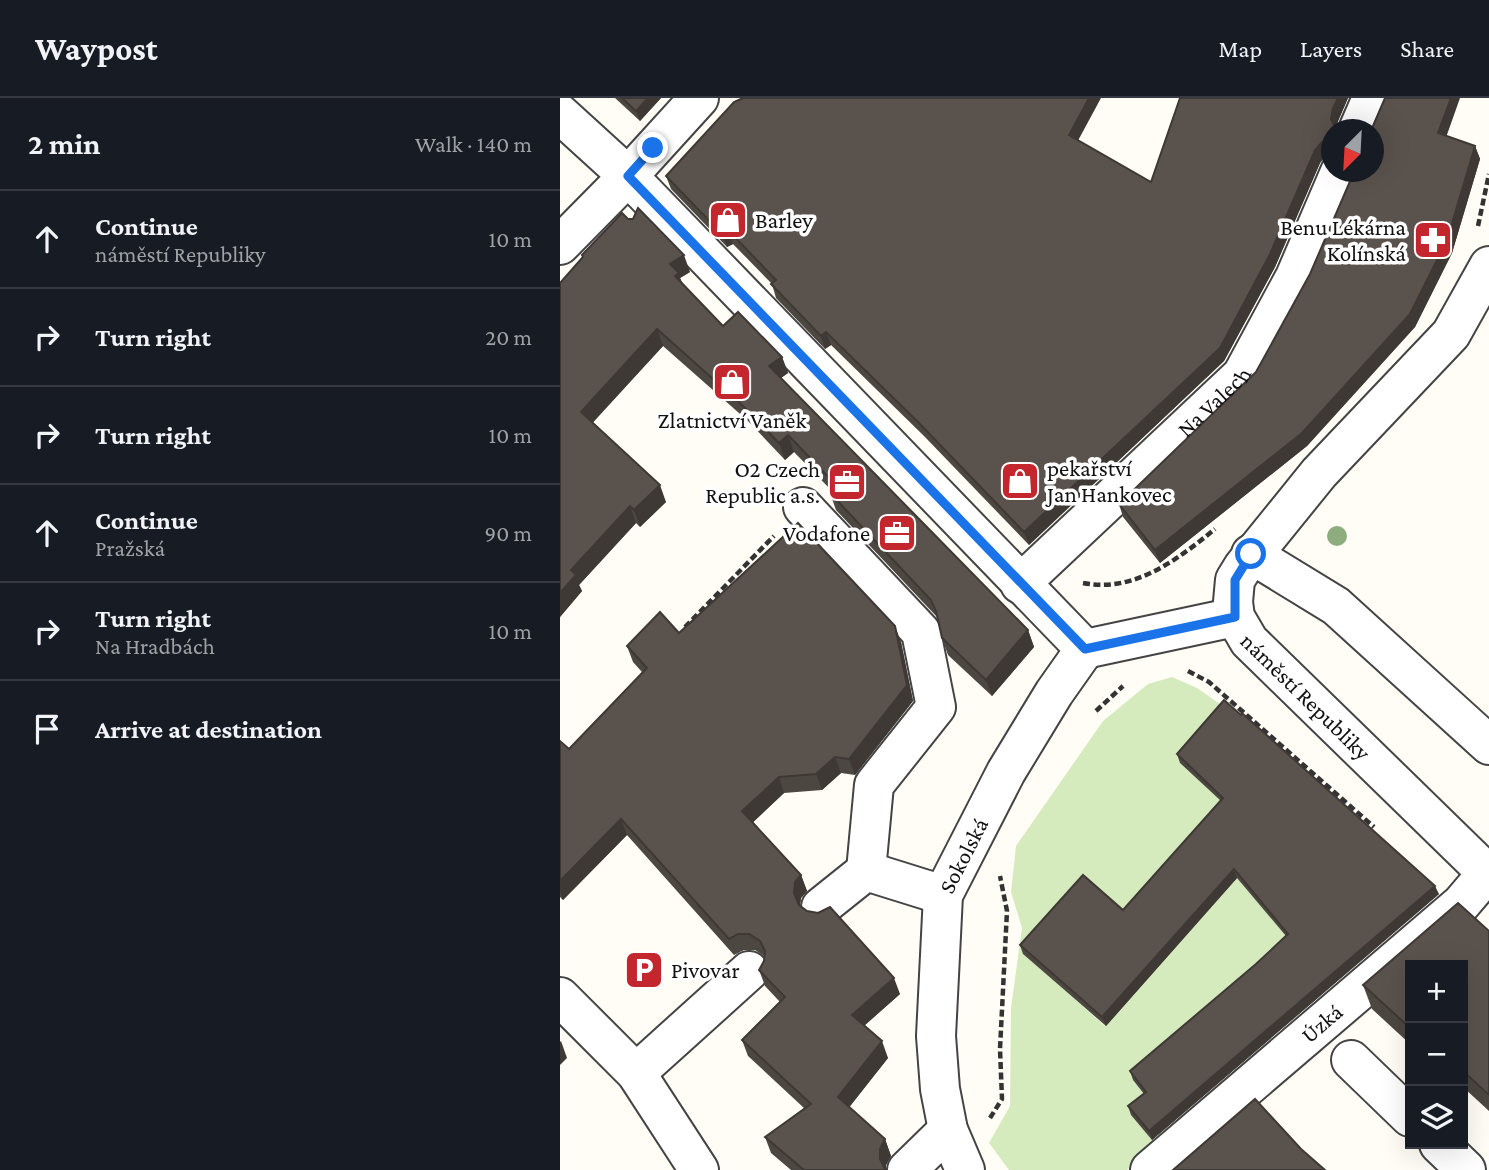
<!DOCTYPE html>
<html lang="en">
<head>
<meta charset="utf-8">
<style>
	:root { --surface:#171b24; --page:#20242c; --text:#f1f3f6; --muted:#9ea1a6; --line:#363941 }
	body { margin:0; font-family:"Crimson Pro",serif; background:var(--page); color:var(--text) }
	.controls { position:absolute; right:21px; bottom:21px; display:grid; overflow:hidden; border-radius:0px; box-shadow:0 7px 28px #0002 }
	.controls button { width:63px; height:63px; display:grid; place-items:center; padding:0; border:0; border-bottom:2px solid var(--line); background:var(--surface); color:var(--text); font:35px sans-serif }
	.compass { position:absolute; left:761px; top:21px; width:63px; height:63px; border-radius:50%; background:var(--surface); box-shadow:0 7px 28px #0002; rotate:204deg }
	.stop { position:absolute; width:21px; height:21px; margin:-16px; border:5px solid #1a73e8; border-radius:50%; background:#fff }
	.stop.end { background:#1a73e8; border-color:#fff; box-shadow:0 2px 7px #0008 }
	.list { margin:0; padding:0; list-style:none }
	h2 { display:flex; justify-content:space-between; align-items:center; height:91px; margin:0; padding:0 28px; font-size:30px }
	h2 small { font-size:23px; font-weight:400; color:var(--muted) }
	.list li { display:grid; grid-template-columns:46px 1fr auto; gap:21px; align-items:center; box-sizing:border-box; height:98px; padding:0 28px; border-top:2px solid var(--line) }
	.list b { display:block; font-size:26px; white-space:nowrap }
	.list p { margin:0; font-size:23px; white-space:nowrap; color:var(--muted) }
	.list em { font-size:23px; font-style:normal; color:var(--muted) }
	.icon { flex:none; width:38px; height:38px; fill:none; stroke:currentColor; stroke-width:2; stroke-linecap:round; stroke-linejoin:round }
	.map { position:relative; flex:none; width:929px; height:1072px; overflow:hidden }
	header { display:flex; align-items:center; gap:42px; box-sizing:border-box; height:98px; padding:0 35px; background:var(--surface); border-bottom:2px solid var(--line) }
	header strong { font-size:33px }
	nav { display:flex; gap:38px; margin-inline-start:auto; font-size:24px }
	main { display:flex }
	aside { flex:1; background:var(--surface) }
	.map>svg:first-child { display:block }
	.green { fill:#d5ebbd }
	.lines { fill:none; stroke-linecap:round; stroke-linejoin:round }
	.minor-casing { stroke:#444; stroke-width:42 }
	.path { stroke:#333; stroke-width:4.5; stroke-dasharray:7 3.5; stroke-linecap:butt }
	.minor { stroke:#fff; stroke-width:38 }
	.tree { fill:#8dad7f }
	.wall { fill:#4d4742 }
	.shaded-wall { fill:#3f3936 }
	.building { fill:#5a524d; stroke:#3f3936; stroke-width:2 }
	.route { stroke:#1a73e8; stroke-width:9 }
	.labels { text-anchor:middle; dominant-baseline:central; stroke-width:7; stroke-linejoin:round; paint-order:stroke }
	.poi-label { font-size:23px; fill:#111; stroke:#fff; text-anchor:start }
	.street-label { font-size:23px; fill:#111; stroke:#fff }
</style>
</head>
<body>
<header>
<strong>Waypost</strong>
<nav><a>Map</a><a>Layers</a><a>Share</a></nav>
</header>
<main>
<aside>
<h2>2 min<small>Walk · 140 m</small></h2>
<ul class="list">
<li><svg class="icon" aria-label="ahead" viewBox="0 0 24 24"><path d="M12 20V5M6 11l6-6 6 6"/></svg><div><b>Continue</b><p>náměstí Republiky</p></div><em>10 m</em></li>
<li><svg class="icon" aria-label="right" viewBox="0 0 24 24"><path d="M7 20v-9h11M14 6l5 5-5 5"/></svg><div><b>Turn right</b></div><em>20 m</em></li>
<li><svg class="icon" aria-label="right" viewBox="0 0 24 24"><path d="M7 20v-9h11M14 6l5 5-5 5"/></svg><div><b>Turn right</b></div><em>10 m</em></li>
<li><svg class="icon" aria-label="ahead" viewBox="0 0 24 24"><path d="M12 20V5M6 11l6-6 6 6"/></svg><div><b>Continue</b><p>Pražská</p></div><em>90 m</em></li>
<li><svg class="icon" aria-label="right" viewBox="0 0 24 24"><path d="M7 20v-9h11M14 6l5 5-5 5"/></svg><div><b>Turn right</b><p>Na Hradbách</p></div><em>10 m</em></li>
<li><svg class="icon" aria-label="arrive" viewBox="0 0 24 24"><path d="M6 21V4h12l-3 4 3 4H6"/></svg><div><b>Arrive at destination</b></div></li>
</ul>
</aside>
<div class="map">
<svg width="929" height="1072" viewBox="0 0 929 1072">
	<rect width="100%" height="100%" fill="#fffdf5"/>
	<path class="green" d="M612 579 637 590 667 611 620 665 667 708 567 821 526 786 464 856 545 928 677 780 694 800 717 775 728 786 724 792 753 825 699 875 573 982 589 1002 572 1017 597 1048 567 1072H449L429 1045 450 1008 451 910 462 830 451 794 456 748 543 623 588 586Z"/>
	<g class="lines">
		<g class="minor-casing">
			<g id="minor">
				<path d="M0 16 68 78 525 551"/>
				<path d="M798 32 812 0"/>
				<path d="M0 147 68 78 139 0"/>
				<path id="s1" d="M929 168 891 236 759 375 683 469 675 482 673 504 675 519 689 543 929 777"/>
				<path d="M243 409 361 534 376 609 314 687 306 773"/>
				<path d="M691 456 776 508 929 647"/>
				<path id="s2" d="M460 486 682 277 735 179 780 74"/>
				<path d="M525 551 675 519"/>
				<path d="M261 809 306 773 383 797"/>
				<path d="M0 899 76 975 139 1072"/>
				<path d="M791 962 850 1019"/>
				<path d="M76 975 189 873"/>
				<path d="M879 1046 906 1072"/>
				<path d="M347 1072 388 1032"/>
				<path id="s3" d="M405 1072 388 1032 380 991 376 938 383 797 446 674 494 595 525 551"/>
				<path id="s4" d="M590 1072 901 806 929 773"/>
			</g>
		</g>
		<g class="path">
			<path d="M918 128 929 76"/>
			<path d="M523 485C574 495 617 462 655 431"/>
			<path d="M125 529 214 438"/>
			<path d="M628 573 649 584 814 729"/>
			<path d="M536 613 563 588"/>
			<path d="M430 1020 442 1001 440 951 447 813 440 778"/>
		</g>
		<use href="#minor" class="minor"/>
	</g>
	<circle class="tree" cx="777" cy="438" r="10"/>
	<g class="wall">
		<path d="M55 0H101L80 23Z"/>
		<path d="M620 0H788L778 23 772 32V55L766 57 760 65 715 169 664 263 469 447 364 338 271 247 265 251 216 200 212 186 173 146 167 149 111 91 106 78 518 42 591 84Z"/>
		<path d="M886 38 915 48 920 61 892 155 855 229 747 348 600 465 563 419 559 406 696 274 750 176Z"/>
		<path d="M68 121 130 174 120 180 123 187 163 228 222 259 228 275 221 280 468 532 474 549 432 598 388 557 382 540 377 519 276 412 270 395 272 393 234 354 225 362 188 323 103 248 32 325 106 404 80 429 76 425 19 487 22 493 0 519V185L23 159 22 157Z"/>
		<path d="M119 535 341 544 353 603 295 677 281 675 262 692 224 695 193 724 241 777 247 793 241 800 240 808 340 896 304 928 328 960 289 1009 325 1041 331 1058 326 1067V1071L327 1072H231L211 1055 205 1039 244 1010 188 958 182 942 220 904 205 888 199 872 204 863V858L195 852H184L174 857 67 737 3 802 0 799V643L9 651 82 574 73 564 67 548Z"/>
		<path d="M617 656 879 796 592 1042 571 1017 568 1008 584 996 573 982 570 973 696 866 726 838 677 780 546 928 463 856 460 847 563 812 661 703 620 665Z"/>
		<path d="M929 833V1013L903 989V867H850V946L812 911 803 887Z"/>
	</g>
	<g class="shaded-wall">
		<path d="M88 0H101L80 23 76 13Z"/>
		<path d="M529 0H541L514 50 509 37Z"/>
		<path d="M778 0H788L778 23 777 32H775L771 21 773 10Z"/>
		<path d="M891 0H900L883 48 878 35Z"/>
		<path d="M762 44 766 57 760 65 715 169 664 263 469 447 464 434Z"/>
		<path d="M915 48 920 61 892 155 855 229 747 348 600 465 595 452Z"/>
		<path d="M168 132 173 146 167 149 162 136Z"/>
		<path d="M124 157 130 174 120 180 125 191 121 195 110 166Z"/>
		<path d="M97 231 103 248 27 331 21 314Z"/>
		<path d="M266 234 271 247 265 251 261 238Z"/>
		<path d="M222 259 228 275 215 284 209 268Z"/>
		<path d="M228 337 234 354 225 362 219 345Z"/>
		<path d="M100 387 106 404 80 429 74 412Z"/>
		<path d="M70 408 76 425 19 487 22 493 0 519V495L11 472Z"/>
		<path d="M335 528 341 544 353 603 295 677 289 661Z"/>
		<path d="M468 532 474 549 432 598 426 582Z"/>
		<path d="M275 659 281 675 262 692 256 676Z"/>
		<path d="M219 679 224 695 188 729 182 713Z"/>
		<path d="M61 721 67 737 3 802 0 793V783Z"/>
		<path d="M674 771 677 780 546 928 542 919Z"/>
		<path d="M241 777 247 793 241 800 239 812 234 795 235 784Z"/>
		<path d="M875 788 879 796 592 1042 589 1033Z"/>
		<path d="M334 880 340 896 298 933 292 917Z"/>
		<path d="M1 943 7 960 0 967V944Z"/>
		<path d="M322 943 328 960 284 1016 278 999Z"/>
		<path d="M325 1041 331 1058 326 1067V1072L320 1061V1051Z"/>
	</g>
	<g class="building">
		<path d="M62 0H88L76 13Z"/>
		<path d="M183 0H529L509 37 591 84 620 0H778L773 10 771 21 776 32H772V39L762 44 755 52 710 156 660 250 464 434 359 325 266 234 261 238 211 186 216 182 168 132 162 136 106 78 174 4Z"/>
		<path d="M825 0H891L878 35 915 48 887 142 850 216 742 335 595 452 559 406 696 274 750 176 794 74H814V32H810L813 28Z"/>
		<path d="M78 110 124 157 110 166 119 175 115 178 163 228 178 214 222 259 209 268 468 532 426 582 382 540 376 513 371 502 270 395 277 388 228 337 219 345 182 307 97 231 21 314 100 387 74 412 70 408 11 472 16 477 0 495V185L23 159 22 157 62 115 68 121H73Z"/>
		<path d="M238 425 335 528 347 587 289 661 275 659 256 676 219 679 182 713 241 777 235 784 234 795 239 807 247 813 258 815 270 809 334 880 292 917 322 943 278 999 325 1041 320 1051V1061L325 1071 327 1072H244L205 1039 251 1006 182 942 225 899 199 872 204 863 205 853 200 843 189 836H178L169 841 61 721 0 783V643L9 651 87 570 67 548 100 514 119 535Z"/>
		<path d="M664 602 681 617 682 615 875 788 589 1033 568 1008 586 994 570 973 696 866 728 836 674 771 542 919 460 847 523 777 563 812 663 700 617 656Z"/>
		<path d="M898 805 929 833V997L903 973V867H850V930L803 887Z"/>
		<path d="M695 1001 741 1051 765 1072H613Z"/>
	</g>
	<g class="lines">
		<path class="route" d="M93 50 68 78 525 551 675 519V482L691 456"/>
	</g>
	<defs>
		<g id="shop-square" transform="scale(2.0125)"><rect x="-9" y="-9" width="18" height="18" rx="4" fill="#c4262e" stroke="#fff"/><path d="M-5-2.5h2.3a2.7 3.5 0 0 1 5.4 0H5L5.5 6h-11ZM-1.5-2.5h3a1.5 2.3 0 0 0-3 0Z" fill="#fff"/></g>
		<g id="pharmacy-square" transform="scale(2.0125)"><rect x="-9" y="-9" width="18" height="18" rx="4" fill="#c4262e" stroke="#fff"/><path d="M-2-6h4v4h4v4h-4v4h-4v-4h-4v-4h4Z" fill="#fff"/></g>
		<g id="office-square" transform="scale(2.0125)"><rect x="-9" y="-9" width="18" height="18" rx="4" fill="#c4262e" stroke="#fff"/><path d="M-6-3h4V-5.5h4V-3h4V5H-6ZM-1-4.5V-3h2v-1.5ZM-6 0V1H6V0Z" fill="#fff"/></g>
		<g id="parking-square" transform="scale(2.0125)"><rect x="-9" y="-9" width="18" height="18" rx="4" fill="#c4262e" stroke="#fff"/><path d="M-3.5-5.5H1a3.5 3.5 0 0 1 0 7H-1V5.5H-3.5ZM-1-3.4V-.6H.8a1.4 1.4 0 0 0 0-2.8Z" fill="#fff"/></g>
	</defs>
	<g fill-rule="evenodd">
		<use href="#shop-square" x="168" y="122"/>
		<use href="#pharmacy-square" x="873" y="142"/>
		<use href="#shop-square" x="172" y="284"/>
		<use href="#shop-square" x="460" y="383"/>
		<use href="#office-square" x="287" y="384"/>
		<use href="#office-square" x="337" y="435"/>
		<use href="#parking-square" x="84" y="872"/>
	</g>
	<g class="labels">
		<g class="poi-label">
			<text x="195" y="122">Barley</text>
			<text x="846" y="129" text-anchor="end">Benu Lékárna<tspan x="846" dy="26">Kolínská</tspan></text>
			<text x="172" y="322" text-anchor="middle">Zlatnictví Vaněk</text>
			<text x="487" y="370">pekařství<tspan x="487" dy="26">Jan Hankovec</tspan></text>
			<text x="260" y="371" text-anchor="end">O2 Czech<tspan x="260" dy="26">Republic a.s.</tspan></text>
			<text x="310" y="435" text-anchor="end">Vodafone</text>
			<text x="111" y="872">Pivovar</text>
		</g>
		<g class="street-label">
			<text stroke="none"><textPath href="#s2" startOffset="266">Na Valech</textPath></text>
			<text stroke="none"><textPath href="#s1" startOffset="550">náměstí Republiky</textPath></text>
			<text stroke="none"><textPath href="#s3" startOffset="324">Sokolská</textPath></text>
			<text stroke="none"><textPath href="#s4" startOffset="226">Úzká</textPath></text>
		</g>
	</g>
</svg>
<div class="controls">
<button>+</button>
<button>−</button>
<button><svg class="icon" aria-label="layers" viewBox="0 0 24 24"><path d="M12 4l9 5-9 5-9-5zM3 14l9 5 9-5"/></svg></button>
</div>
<svg class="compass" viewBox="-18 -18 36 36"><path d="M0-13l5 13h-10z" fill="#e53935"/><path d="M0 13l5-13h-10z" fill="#9ea1a6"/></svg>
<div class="stop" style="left:691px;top:456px"></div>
<div class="stop end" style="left:93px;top:50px"></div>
</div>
</main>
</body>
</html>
